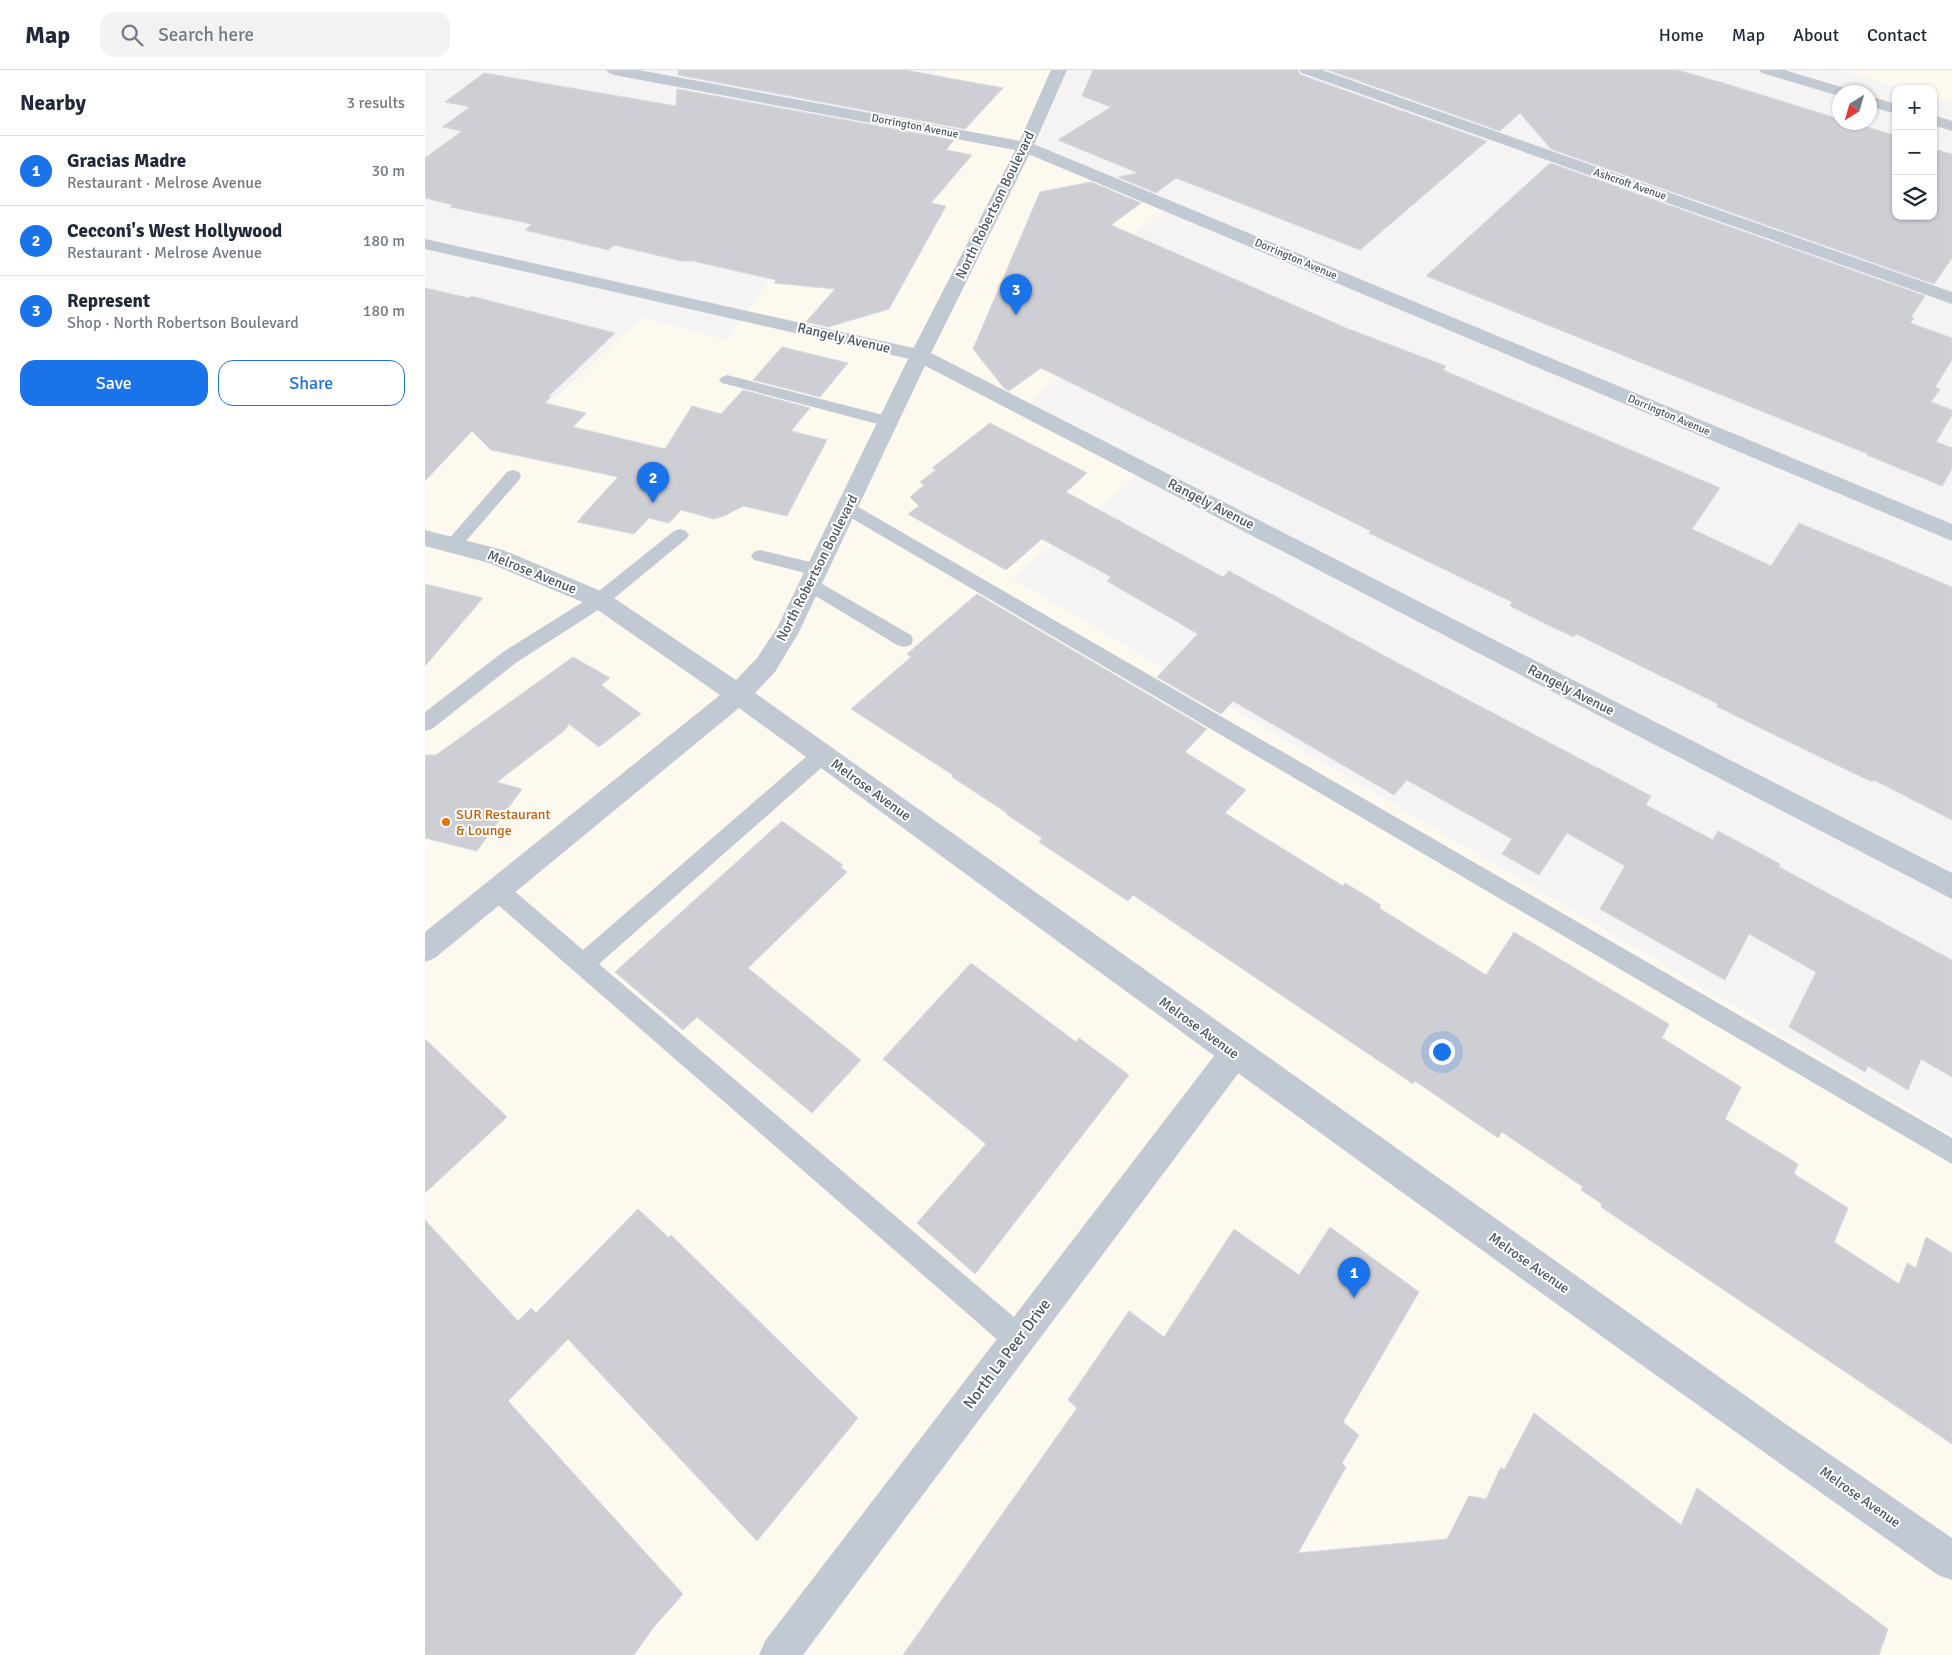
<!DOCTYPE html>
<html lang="en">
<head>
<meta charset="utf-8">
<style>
	:root { --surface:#fff; --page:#f2f2f3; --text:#1f2937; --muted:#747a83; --line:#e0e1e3; --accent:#1a73e8 }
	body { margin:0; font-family:Signika,sans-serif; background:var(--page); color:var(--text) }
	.controls { position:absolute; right:15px; top:15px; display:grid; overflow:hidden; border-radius:10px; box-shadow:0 1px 4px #0004 }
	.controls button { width:45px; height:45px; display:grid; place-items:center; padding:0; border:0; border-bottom:1px solid var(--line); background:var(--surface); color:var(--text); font:25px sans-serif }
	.compass { position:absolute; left:1407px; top:15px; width:45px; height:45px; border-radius:50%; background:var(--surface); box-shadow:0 1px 4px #0004; rotate:217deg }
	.you { position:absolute; left:1016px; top:981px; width:18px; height:18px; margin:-12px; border:4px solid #fff; border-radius:50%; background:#1a73e8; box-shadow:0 0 0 8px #1a73e833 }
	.badge { display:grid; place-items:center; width:32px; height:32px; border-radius:50%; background:var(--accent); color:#fff; font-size:16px; font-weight:700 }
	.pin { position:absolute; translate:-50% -41px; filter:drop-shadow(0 1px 2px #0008) }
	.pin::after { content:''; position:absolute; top:26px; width:18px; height:15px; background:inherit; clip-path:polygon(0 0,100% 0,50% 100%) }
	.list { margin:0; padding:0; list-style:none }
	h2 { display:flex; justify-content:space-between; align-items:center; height:65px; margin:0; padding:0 20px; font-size:21px }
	h2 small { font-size:16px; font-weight:400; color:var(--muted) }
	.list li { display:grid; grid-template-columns:32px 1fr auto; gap:15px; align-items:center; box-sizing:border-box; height:70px; padding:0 20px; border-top:1px solid var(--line) }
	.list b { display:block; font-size:19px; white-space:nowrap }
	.list p { margin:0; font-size:16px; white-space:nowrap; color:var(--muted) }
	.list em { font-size:16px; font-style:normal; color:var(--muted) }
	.actions { display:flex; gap:10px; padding:15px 20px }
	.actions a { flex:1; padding:11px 0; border:1px solid var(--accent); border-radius:15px; text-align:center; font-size:18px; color:var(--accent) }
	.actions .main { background:var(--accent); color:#fff }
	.icon { flex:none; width:28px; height:28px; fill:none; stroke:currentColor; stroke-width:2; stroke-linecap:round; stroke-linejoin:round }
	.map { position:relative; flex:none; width:1527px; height:1585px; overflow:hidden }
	header { display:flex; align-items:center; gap:30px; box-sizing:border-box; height:70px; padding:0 25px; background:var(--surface); border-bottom:1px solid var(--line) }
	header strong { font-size:24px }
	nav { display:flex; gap:28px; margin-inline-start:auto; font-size:18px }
	.search { width:350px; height:45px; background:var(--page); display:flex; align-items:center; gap:12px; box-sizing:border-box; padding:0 18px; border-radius:15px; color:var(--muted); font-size:19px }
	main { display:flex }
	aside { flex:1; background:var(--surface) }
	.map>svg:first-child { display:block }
	.commercial { fill:#fdf9ef }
	.building { fill:#cdcfd5; stroke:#d7d9de }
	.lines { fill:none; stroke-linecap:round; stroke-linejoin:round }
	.service { fill:#c1cad2; fill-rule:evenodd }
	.minor { fill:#c1cad2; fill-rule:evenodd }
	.tertiary { fill:#c1cad2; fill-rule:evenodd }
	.food-dot { fill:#e8710a; stroke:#fff; stroke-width:2 }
	.labels { text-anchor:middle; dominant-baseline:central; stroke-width:4; stroke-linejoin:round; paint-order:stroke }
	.far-street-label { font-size:11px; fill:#4a5661; stroke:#fff }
	.street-label { font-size:14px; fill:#4a5661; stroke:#fff }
	.food-label { font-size:14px; fill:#c56008; stroke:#fff; text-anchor:start }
	.near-street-label { font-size:16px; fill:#4a5661; stroke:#fff }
</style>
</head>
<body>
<header>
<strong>Map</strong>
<div class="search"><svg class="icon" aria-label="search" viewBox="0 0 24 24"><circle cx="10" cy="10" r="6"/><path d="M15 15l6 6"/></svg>Search here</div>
<nav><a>Home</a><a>Map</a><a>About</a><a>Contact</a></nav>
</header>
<main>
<aside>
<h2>Nearby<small>3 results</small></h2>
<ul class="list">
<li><span class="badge">1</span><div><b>Gracias Madre</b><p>Restaurant · Melrose Avenue</p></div><em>30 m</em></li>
<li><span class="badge">2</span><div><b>Cecconi's West Hollywood</b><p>Restaurant · Melrose Avenue</p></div><em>180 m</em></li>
<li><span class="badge">3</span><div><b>Represent</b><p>Shop · North Robertson Boulevard</p></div><em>180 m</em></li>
</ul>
<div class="actions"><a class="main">Save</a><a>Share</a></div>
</aside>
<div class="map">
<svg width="1527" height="1585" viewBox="0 0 1527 1585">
	<rect width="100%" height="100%" fill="#f5f3f3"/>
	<g class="commercial">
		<path d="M513 0H634L600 78 744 137 644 212 706 242 598 339 720 400 587 508 1527 1065V1585H0V312L117 342 216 247 303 270 430 81Z"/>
		<path d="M1415 0H1527V33L1508 28V19H1478Z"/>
	</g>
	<g class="building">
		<path d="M254 0H480L578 18 540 59 253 5Z"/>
		<path d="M668 0H872L876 5 1062 71 935 180 751 108 731 123 693 107 713 103 633 70 686 37 657 26Z"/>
		<path d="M903 0H1252L1295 12 1414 49V52H1426L1471 66V146H1508V79L1527 84V188L1509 214 1126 79 1095 43 1075 61Z"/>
		<path d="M59 3 251 36 252 19 529 70 521 80 547 85 506 133 521 136 464 239 403 257 381 252 410 219 349 213 351 210 268 191H256L189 175 183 180 100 160 107 154 25 137 28 135 0 128V88L37 61 17 57 45 37 20 32Z"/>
		<path d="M1125 93 1500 226 1486 247 1489 248 1485 253 1527 268V290L1510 317 1515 319 1506 332 1527 340V345L1511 372 1527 378V399L1517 416 1442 385 1443 384 1001 206Z"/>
		<path d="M666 112 716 133 686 155 921 258 1021 296 1018 300 1295 418 1267 459 1346 496 1374 453 1527 517V750L1449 710 1447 712 1321 651 1291 636 1293 634 1151 564 1149 567 1121 554 1085 536 1087 532 944 463 946 461 616 298 584 321 579 318 548 279 615 122Z"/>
		<path d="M0 218 44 228 46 226 190 263 123 327H126L120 333 161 343 148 357 240 379 267 336 296 344 318 320 385 338 366 361 402 370 362 446 318 436 299 446 289 449 256 440 244 453 224 448 209 464 152 452 193 407 66 380 47 361 0 411Z"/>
		<path d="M357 277 423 293 395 327 328 310Z"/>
		<path d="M565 353 662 403 641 422 798 507 804 501 969 591 1226 726 1221 735 1288 770 1293 761 1355 794 1354 797 1527 890V1007L1496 989 1483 1020 1443 996 1440 1002 1364 957 1391 902 1324 864 1300 910 1175 839 1200 796 1142 763 1114 805 1077 784 1087 769 982 710 969 725 808 631 796 644 732 607 773 564 682 511 686 507 617 469 581 500 483 444 494 436 485 427 499 415 495 412 511 400 507 398Z"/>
		<path d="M0 514 58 528 0 596Z"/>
		<path d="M552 524 782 659 760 682 821 720 800 743 918 816 920 813 956 835 954 838 1061 905 1089 862 1244 954 1237 968 1316 1017 1300 1049 1373 1094 1369 1104 1423 1138 1409 1172 1474 1214 1482 1193 1491 1198 1501 1167 1527 1183V1374L1176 1137 1177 1134 1156 1120 1158 1117 1077 1062 1073 1068 990 1011 988 1014 708 825 703 831 614 772 617 768 581 744 582 743 527 707 528 705 426 639 486 587 482 584Z"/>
		<path d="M148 587 185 608 176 615 216 644 174 677 144 654 140 660 72 712 97 719 52 781 0 768V685H11Z"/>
		<path d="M357 751 418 795 415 797 422 802 323 898 436 990 387 1043 272 947 258 960 190 902Z"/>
		<path d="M546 893 651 972 654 968 704 1005 550 1204 492 1153 561 1074 458 989Z"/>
		<path d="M0 969 82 1047 0 1123Z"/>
		<path d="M213 1139 244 1168 246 1165 433 1348 332 1471 143 1269 83 1331 258 1524 228 1558 209 1585H0V1150L93 1251 106 1238 111 1243Z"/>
		<path d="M905 1157 994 1222 918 1352 934 1365 917 1393 921 1397 873 1483 1022 1469 1044 1426 1061 1429 1076 1397 1079 1400 1109 1343 1256 1455 1272 1418 1463 1559 1454 1585H478L652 1338 643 1330 704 1241 739 1267 809 1159 874 1205Z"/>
	</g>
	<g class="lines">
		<g class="service">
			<path d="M302 305 470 348 472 352 470 356 464 357 297 313 294 310 297 307Z"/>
			<path d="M88 400 94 402 96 406 94 410 34 479 28 481 22 479 19 475 22 471 82 402Z"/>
			<path d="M422 432 428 434 1527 1068V1094L416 442 413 438 416 434Z"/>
			<path d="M255 459 261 461 264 465 261 469 181 535 92 592 7 659 0 661V642L78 582 169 525 249 461Z"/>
			<path d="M335 480 398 495 401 500 398 505 392 506 329 490 326 486 329 482Z"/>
			<path d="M385 507 486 565 488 570 486 575 479 577 472 575 379 519 376 514 379 509Z"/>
			<path d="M397 677 404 679 407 685 404 691 174 894 603 1259 606 1269 603 1279 593 1282 583 1279 64 827 61 820 64 813 72 811 80 813 158 880 390 679Z"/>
		</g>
		<g class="minor">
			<path d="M181 0H214L606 73 1527 454V471L596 81 189 5 184 3Z"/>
			<path d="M874 0H897L1527 222V234L877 3Z"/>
			<path d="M1334 0H1359L1423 19 1425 22H1414V26L1337 3Z"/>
			<path d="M1444 26 1471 34V44L1444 36Z"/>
			<path d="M1508 45 1527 51V61L1508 55Z"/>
			<path d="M0 169 502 281 1527 803V829L489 290 0 179Z"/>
			<path d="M810 968 821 973 825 983 821 993 378 1585H334L340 1571 799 973Z"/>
		</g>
		<path class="tertiary" d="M626 0H642L608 77 505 285 374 562 350 602 330 623 1352 1348 1527 1468V1510L1513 1505C1109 1222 712 929 314 638L10 888 0 892V862L295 625 167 536 64 493 0 476V460L78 480 183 524 311 610 332 588 352 558 485 285 592 77Z"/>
	</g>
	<circle class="food-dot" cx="21" cy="752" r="5"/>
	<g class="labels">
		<g class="far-street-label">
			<text transform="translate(490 56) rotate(11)">Dorrington Avenue</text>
			<text transform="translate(1205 114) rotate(19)">Ashcroft Avenue</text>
			<text transform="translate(871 189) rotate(23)">Dorrington Avenue</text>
			<text transform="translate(1244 345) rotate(23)">Dorrington Avenue</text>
		</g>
		<g class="street-label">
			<text transform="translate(570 135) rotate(-64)">North Robertson Boulevard</text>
			<text transform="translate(419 268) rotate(13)">Rangely Avenue</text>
			<text transform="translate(786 434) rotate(27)">Rangely Avenue</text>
			<text transform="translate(392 498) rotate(-63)">North Robertson Boulevard</text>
			<text transform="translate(107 502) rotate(22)">Melrose Avenue</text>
			<text transform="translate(1146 620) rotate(27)">Rangely Avenue</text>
			<text transform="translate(446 720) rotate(36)">Melrose Avenue</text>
			<text transform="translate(774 958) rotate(36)">Melrose Avenue</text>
			<text transform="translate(1104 1193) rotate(35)">Melrose Avenue</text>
			<text transform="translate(1435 1427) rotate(35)">Melrose Avenue</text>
		</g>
		<g class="food-label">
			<text x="31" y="744">SUR Restaurant<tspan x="31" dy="16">&amp; Lounge</tspan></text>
		</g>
		<g class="near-street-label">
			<text transform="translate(582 1284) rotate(-53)">North La Peer Drive</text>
		</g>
	</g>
</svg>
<div class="controls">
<button>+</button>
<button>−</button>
<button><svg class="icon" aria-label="layers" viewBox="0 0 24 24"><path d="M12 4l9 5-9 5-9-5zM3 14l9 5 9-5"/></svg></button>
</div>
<svg class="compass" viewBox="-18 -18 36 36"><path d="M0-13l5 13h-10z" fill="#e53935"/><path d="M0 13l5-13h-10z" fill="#747a83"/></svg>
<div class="you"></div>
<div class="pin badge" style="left:929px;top:1228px">1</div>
<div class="pin badge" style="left:228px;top:433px">2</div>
<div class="pin badge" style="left:591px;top:245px">3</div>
</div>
</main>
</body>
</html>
